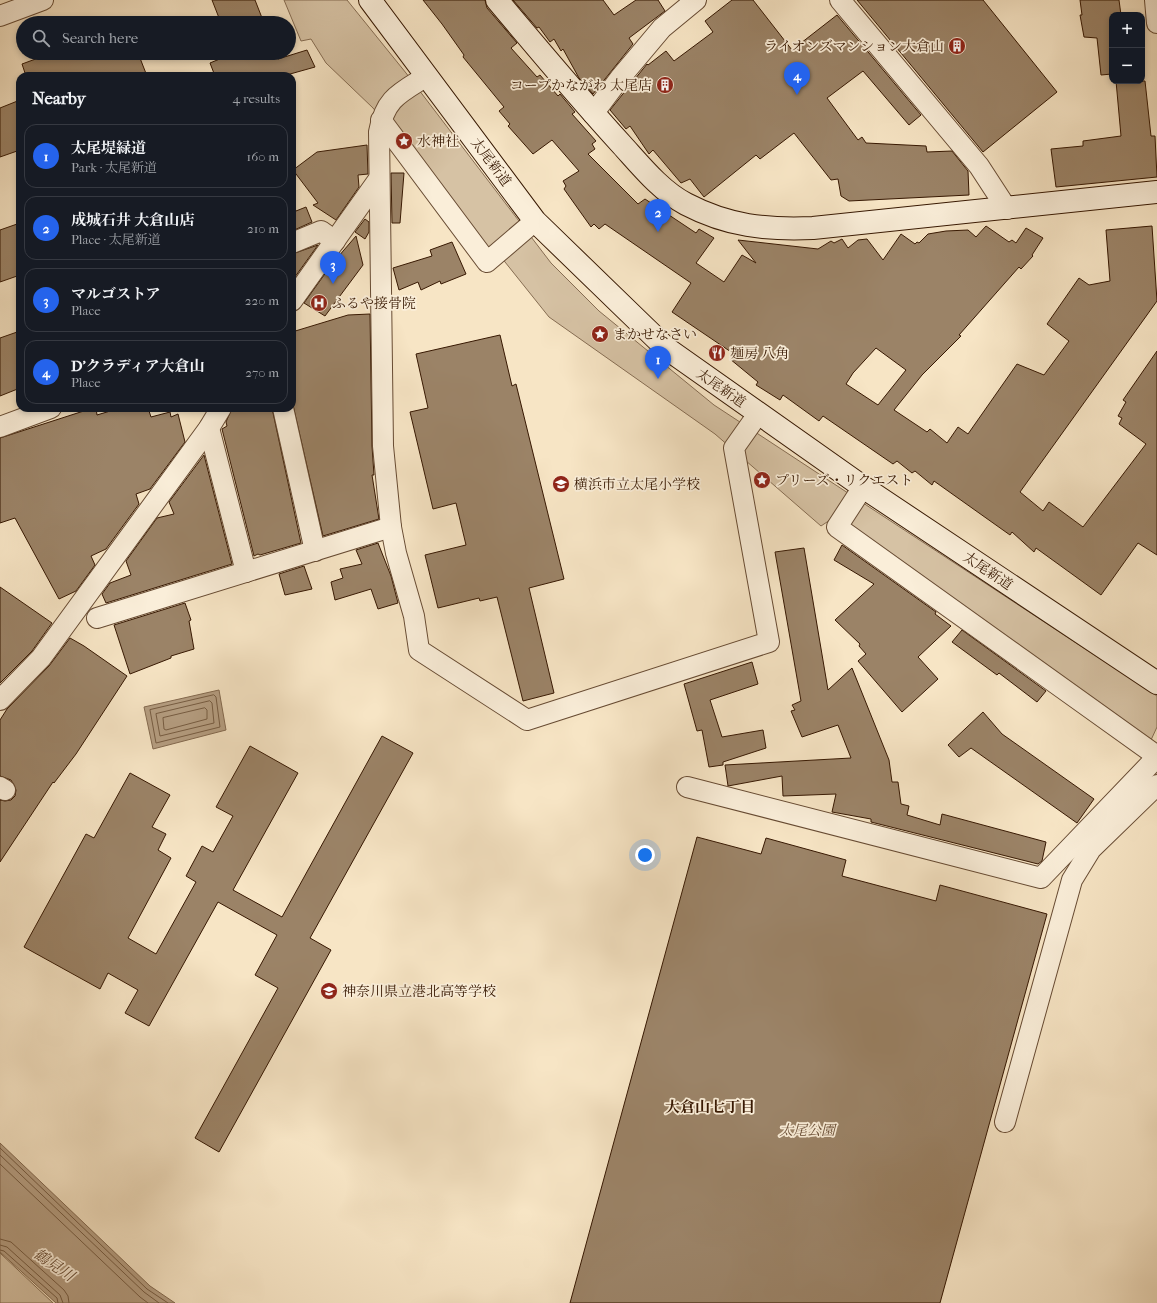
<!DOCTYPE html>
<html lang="en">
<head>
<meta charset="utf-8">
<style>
	:root { --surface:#171b24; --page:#242831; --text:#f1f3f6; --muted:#9ea1a6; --line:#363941; --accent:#2563eb }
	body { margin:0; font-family:"IM FELL French Canon","Noto Serif JP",serif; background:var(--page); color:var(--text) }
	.controls { position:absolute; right:12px; top:12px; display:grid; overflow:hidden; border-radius:8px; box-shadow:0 2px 6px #0003 }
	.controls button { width:36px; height:36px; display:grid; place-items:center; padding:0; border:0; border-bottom:1px solid var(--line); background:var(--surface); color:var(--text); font:20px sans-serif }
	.you { position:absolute; left:645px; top:855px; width:14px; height:14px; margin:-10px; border:3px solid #fff; border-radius:50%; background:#1a73e8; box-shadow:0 0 0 6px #1a73e833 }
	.badge { display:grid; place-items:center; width:26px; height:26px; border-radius:50%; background:var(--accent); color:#fff; font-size:13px; font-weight:700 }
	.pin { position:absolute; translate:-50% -33px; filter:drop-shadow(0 1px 2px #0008) }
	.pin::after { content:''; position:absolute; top:21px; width:14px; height:12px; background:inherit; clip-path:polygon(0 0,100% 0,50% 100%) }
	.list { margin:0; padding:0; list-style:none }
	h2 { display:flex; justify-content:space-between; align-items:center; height:52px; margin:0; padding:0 16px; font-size:17px }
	h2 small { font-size:13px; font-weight:400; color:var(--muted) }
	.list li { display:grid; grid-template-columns:26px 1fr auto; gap:12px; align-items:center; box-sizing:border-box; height:64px; margin:0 8px 8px; padding:0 8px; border:1px solid var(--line); border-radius:12px }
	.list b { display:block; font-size:15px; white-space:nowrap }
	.list p { margin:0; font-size:13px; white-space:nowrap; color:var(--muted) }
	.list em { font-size:13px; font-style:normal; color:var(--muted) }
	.icon { flex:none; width:22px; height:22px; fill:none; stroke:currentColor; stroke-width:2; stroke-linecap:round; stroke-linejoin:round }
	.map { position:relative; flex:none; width:1157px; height:1303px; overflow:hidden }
	.search { position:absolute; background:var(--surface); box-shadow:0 2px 6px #0003; left:16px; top:16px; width:280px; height:44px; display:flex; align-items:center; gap:10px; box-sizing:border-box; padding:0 14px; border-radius:22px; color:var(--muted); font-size:15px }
	.panel { position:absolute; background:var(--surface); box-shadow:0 2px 6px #0003; left:16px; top:72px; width:280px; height:340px; border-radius:12px }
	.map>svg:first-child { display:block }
	.green { fill:#d6c2a4; stroke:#866d53 }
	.water { fill:#b69f83; stroke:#83694f }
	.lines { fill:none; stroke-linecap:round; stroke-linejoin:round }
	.shore { stroke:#765c42; stroke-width:1 }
	.building { fill:#9b8367; stroke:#371802; fill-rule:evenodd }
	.street-casing { stroke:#674b33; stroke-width:22 }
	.secondary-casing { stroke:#371802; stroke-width:24 }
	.street { stroke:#faeed9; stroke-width:20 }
	.secondary { stroke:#faeed9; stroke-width:22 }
	.labels { text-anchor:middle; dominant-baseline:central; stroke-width:3.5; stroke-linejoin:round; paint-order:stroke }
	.poi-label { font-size:14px; fill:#371802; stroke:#faeed9; text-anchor:start }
	.street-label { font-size:14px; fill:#371802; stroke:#faeed9 }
	.park-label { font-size:14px; font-style:italic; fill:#674b33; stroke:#faeed9 }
	.neighbourhood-label { font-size:15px; font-weight:bold; fill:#371802; stroke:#faeed9 }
	.water-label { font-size:15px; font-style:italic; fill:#6a4e36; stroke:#faeed9 }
</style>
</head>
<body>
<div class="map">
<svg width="1157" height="1303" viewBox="0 0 1157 1303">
	<rect width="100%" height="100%" fill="#f7e5c5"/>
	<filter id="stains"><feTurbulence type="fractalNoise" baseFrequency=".005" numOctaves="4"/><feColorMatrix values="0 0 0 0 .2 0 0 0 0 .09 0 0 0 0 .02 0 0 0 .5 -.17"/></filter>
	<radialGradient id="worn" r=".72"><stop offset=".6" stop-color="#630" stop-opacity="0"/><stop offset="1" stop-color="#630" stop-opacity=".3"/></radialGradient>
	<g class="green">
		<path d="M284 0H347L406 73 551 263 599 311 714 405 1157 696V727L1151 740 830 520 821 526 715 434 549 317 497 252 486 245 373 108 326 63 311 39 301 41Z"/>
		<path d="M0 1253 53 1303H0Z"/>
	</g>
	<g class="water">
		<path d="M219 690 226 730 153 749 144 707Z"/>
		<path d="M0 1143 150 1286 175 1303H56L0 1252Z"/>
	</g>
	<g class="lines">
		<g class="shore">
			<path d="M214 695 216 697 220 727 156 743 150 710Z"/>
			<path d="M210 701 212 703 214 723 160 736 156 714Z"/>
			<path d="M205 708 207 710V719L166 730 164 729 163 718Z"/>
			<path d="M0 1148 147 1289 168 1303"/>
			<path d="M0 1155 144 1292 159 1303"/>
			<path d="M0 1164 140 1297 148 1303"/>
			<path d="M0 1239 11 1242 64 1290 68 1296 69 1303"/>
			<path d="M0 1245 7 1247 60 1295 63 1303"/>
			<path d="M0 1250 4 1251 57 1298 58 1303"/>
		</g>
	</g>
	<g class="building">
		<path d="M212 0H255L264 23H221Z"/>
		<path d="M423 0H485L487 8 517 43 511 48 537 77 540 75 558 96 560 94 575 112 572 114 596 141 592 144 595 149 588 154 638 204 645 199 696 233 699 229 714 238 696 263 724 282 742 255 756 263 738 240 818 249 831 241 834 243 842 239 848 248 858 240 867 239 883 260 901 234 915 244 917 242 919 243 928 234 946 231 968 230 976 237 986 226 1009 242 1012 240 1016 243 1026 228 1043 238 1032 255 1033 256 1021 269 1019 267 959 335 961 336 922 375 894 410 927 432 930 429 947 443 958 427 968 434 1017 364 1044 375 1069 341 1047 324 1079 278 1089 285 1110 281 1106 230 1152 226 1157 301 1020 492 1043 511 1049 502 1083 527 1146 444 1119 424 1122 418 1118 416 1126 402 1123 400 1157 351V555L1138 543 1101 595 1036 548 1034 552 1012 532 1010 535 934 481 932 485 915 471 912 473 897 461 893 464 823 416 819 421 783 395 780 400 756 385 758 382 730 359 734 354 672 312 691 283 605 224 599 229 594 224 591 227 564 189 566 186 563 181 579 171 552 140 533 154 508 126 510 124 499 111 504 107 463 57 464 55 442 24ZM876 348 906 370 878 405 846 384 853 373Z"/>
		<path d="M513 0H603L614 15 636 0H658L665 11 629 38 633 44 593 94 579 78 563 49 561 51 554 39 550 42 539 27 537 28Z"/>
		<path d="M732 0H753L792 50 837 15 921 115 909 125 863 71 827 98 858 140 862 137 866 143 926 146 927 152 952 151 968 171 969 195 849 201 841 196 838 179 831 180 794 133 760 159 756 155 704 197 690 179 681 183 653 150 649 154 630 126 626 129 610 110 647 64 648 65 666 51 674 61 713 32 705 21Z"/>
		<path d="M857 0H983L1057 92 983 152Z"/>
		<path d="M1080 0H1119L1121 15H1112V74L1101 75 1097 38 1084 37 1080 15H1082Z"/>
		<path d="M307 50 315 67 283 76H215L210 63 234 53H276L278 59Z"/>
		<path d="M52 53H138L147 76H26L22 64Z"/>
		<path d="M1116 81H1145L1151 136H1155L1157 177 1056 187 1051 149 1083 146V141L1121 136Z"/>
		<path d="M20 100V150L0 157V108Z"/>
		<path d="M367 145 368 174 358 175 359 187 336 220 313 205 318 203 293 170 317 152Z"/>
		<path d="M391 173H404L400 223H392Z"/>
		<path d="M292 204 296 211 306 207 312 222 292 231Z"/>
		<path d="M365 219 369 222V232L365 239 355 232Z"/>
		<path d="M20 223V275L0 282V230Z"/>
		<path d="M356 236 363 265 325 316 304 303 332 264Z"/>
		<path d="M452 242 466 274 441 284 440 281 421 290 418 282 399 290 393 268 432 256 430 250Z"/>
		<path d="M318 245 292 281V254Z"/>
		<path d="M370 314 372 446 374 475H372L379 519 323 536 292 401V332L348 315Z"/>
		<path d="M20 331V388L0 396V338Z"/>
		<path d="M500 335 512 386 516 384 564 579 529 588 554 693 523 701 497 597 480 601 479 598 438 608 425 555 466 545 456 503 433 509 410 412 428 408 416 354Z"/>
		<path d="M93 408H96L97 415 120 408H148L151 417 170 412 171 417 178 414 185 442 150 489 136 494 139 504 106 549 91 556 95 565 76 591 59 599 15 518 0 523V438Z"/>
		<path d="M232 408H272L301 543 260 555 258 554 254 556 222 429 227 426 226 422Z"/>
		<path d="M204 455 232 564 106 603 102 594 110 583 131 575 126 561 157 518 174 514 169 502Z"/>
		<path d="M378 543 391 576 398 603 378 609 371 589 335 600 331 582 343 578 340 569 362 564 356 550Z"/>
		<path d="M842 545 936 612 935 614 951 626 918 657 938 679 902 712 858 661 866 654 859 646 860 644 835 620 874 584 834 560Z"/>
		<path d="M804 548 828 690 852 668 889 760 892 782H898L901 804 909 806 907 815 940 825 942 814 1046 842 1042 861 1038 864 871 822V819L832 812 836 794 783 796 782 776 728 786 725 765 851 758 838 725 802 737 791 711 795 710 792 705 801 701 775 552Z"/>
		<path d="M304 566 312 589 285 595 279 574Z"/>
		<path d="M0 587 52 623 32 651 0 683Z"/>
		<path d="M185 603 191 620 189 621 194 649 171 656V658L130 674 114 625Z"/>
		<path d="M962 630 1046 691 1037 702 999 673 997 675 952 642Z"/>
		<path d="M70 638 84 646 127 676 76 754 54 783 53 782 0 862V800L5 801 11 800 15 796 16 790 11 780 0 776V720L7 709 49 666Z"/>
		<path d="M752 662 758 684 710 700 722 737 763 730 766 748 723 762V765L709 767 702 730 697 731 684 684Z"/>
		<path d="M983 712 1002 734 1094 799 1077 823 971 748 959 757 948 745Z"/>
		<path d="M382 736 413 753 310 938 331 950 219 1152 195 1138 278 988 255 975 277 935 218 902 149 1026 125 1013 138 990 108 973 100 989 24 947 86 834 94 838 130 773 170 795 152 827 166 834 158 850 171 858 128 938 156 954 196 882 186 876 202 846 213 852 233 816 216 807 250 746 298 773 233 890 282 917Z"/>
		<path d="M697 837 761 854 766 838 846 860 842 876 936 901 940 885 1047 914 940 1303H570Z"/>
	</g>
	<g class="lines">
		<g class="street-casing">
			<g id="street">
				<path d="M840 0 979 166 1007 209"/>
				<path d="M1155 0 1157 23"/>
				<path d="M0 16 43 0"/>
				<path d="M427 76C400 93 385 98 379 132L383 446 391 527 396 553 414 616 419 650 527 720 769 642 734 448 758 414"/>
				<path d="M593 114 620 78 662 28 696 0"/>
				<path d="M381 120 487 262 535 221"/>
				<path d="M292 243 321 231 335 241"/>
				<path d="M292 301 378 180"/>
				<path d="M283 408 315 551"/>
				<path d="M0 427 51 408"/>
				<path d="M209 428 246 572"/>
				<path d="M863 487 837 527 1157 756"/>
				<path d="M97 618 391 527"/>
				<path d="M0 700 41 658 209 428 221 408"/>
				<path d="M0 787 5 790"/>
				<path d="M687 787 1041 878 1157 757"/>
				<path d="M1005 1122 1072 880 1091 849 1157 785"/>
			</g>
		</g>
		<g class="secondary-casing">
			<g id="secondary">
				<path d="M370 0 535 221 666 348 863 487 1157 683"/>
				<path d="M497 0C538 49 579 98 622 145 641 166 661 191 686 204 728 226 766 230 813 228L1157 192"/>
			</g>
		</g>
		<use href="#street" class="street"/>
		<use href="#secondary" class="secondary"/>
	</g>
	<defs>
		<g id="building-disc" transform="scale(0.9)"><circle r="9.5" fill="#8f2418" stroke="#faeed9"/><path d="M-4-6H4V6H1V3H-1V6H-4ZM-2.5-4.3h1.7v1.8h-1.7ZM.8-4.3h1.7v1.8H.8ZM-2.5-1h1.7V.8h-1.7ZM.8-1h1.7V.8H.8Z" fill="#fff"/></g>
		<g id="sight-disc" transform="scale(0.9)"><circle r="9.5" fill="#8f2418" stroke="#faeed9"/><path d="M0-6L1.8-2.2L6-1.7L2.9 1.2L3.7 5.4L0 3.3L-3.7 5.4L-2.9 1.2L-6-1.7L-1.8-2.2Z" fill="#fff"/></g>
		<g id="hospital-disc" transform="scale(0.9)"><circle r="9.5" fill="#8f2418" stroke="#faeed9"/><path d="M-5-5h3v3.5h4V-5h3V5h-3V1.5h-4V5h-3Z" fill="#fff"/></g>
		<g id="restaurant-disc" transform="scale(0.9)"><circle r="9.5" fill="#8f2418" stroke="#faeed9"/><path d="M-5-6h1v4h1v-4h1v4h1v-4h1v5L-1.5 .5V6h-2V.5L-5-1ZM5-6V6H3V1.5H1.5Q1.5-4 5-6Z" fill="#fff"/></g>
		<g id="school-disc" transform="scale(0.9)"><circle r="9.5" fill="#8f2418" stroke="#faeed9"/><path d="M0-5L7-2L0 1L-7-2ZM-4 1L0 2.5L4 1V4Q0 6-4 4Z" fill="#fff"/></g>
	</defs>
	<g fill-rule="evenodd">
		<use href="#building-disc" x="957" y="46"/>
		<use href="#building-disc" x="665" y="85"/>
		<use href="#sight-disc" x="404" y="141"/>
		<use href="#hospital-disc" x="319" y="303"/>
		<use href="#sight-disc" x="600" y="334"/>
		<use href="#restaurant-disc" x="717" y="353"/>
		<use href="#sight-disc" x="762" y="480"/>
		<use href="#school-disc" x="561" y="484"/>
		<use href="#school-disc" x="329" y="991"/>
	</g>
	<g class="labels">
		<g class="poi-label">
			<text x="944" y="46" text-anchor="end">ライオンズマンション大倉山</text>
			<text x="652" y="85" text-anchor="end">コープかながわ 太尾店</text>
			<text x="417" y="141">水神社</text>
			<text x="332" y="303">ふるや接骨院</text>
			<text x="613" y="334">まかせなさい</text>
			<text x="730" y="353">麺房 八角</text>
			<text x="775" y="480">プリーズ・リクエスト</text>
			<text x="574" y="484">横浜市立太尾小学校</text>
			<text x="342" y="991">神奈川県立港北高等学校</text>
		</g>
		<g class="street-label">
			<text transform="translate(491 162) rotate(53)">太尾新道</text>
			<text transform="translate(721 388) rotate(35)">太尾新道</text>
			<text transform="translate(988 571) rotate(34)">太尾新道</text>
		</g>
		<g class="park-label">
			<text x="807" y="1130">太尾公園</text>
		</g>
		<g class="neighbourhood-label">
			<text x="710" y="1107">大倉山七丁目</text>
		</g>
		<g class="water-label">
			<text transform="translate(54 1265) rotate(34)">鶴見川</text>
		</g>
	</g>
	<rect width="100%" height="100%" filter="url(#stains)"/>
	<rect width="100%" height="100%" fill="url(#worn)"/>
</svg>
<div class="controls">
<button>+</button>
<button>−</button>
</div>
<div class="you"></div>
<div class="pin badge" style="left:658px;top:379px">1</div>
<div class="pin badge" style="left:658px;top:232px">2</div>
<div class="pin badge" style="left:333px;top:284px">3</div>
<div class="pin badge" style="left:797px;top:95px">4</div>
<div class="search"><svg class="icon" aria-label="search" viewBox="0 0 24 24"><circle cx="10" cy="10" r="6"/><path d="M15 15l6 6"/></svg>Search here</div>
<section class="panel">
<h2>Nearby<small>4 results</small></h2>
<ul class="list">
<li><span class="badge">1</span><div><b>太尾堤緑道</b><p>Park · 太尾新道</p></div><em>160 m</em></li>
<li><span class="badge">2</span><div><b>成城石井 大倉山店</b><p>Place · 太尾新道</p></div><em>210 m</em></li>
<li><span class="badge">3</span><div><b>マルゴストア</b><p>Place</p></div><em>220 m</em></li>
<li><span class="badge">4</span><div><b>D'クラディア大倉山</b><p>Place</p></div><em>270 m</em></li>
</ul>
</section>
</div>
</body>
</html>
